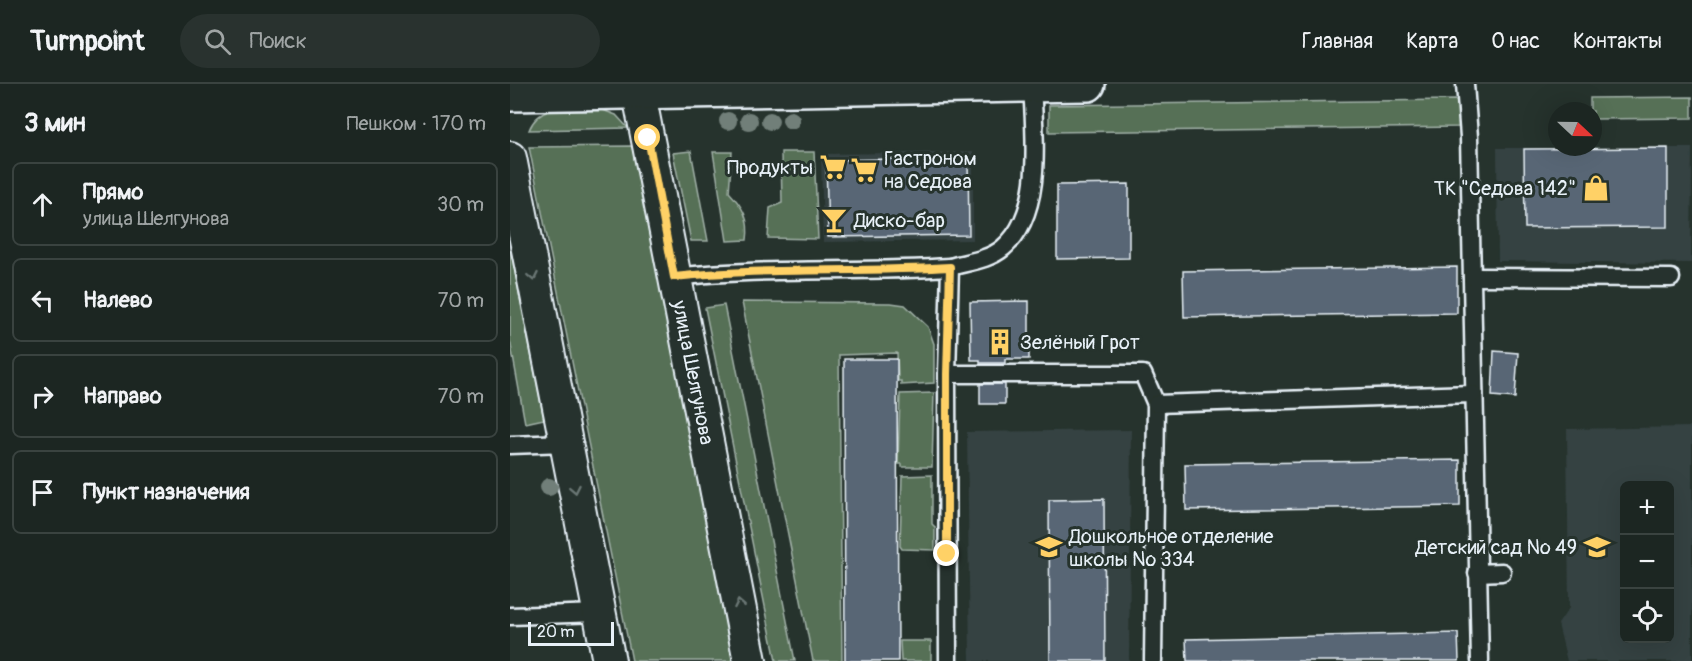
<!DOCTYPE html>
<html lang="ru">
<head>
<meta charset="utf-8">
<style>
	:root { --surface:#1c2622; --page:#29322f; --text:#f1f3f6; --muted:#a0a5a5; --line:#3a4340 }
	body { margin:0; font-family:Pangolin,sans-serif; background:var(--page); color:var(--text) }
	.controls { position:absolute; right:18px; bottom:18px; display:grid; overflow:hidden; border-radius:9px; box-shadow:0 6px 24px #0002 }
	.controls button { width:54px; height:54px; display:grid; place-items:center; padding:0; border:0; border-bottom:2px solid var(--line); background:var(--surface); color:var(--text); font:30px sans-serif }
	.compass { position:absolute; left:1038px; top:18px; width:54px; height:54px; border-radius:50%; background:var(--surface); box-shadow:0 6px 24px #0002; rotate:112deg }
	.scale { position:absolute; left:18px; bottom:15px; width:86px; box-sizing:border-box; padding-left:6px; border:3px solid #e8f1f8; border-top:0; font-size:16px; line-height:21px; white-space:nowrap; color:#e8f1f8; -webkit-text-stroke:4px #26332d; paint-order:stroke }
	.stop { position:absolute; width:18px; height:18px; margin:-14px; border:4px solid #ffd166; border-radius:50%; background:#fff }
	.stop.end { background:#ffd166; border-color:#fff; box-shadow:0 2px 6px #0008 }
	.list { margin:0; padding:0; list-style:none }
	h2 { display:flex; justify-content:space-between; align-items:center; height:78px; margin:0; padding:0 24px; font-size:26px }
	h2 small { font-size:20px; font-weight:400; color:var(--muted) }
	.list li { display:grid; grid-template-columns:39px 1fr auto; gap:18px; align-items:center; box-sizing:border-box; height:84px; margin:0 12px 12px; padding:0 12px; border:2px solid var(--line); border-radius:9px }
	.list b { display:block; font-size:22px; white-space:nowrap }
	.list p { margin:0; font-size:20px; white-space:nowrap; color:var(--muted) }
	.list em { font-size:20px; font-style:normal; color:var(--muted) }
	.icon { flex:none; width:33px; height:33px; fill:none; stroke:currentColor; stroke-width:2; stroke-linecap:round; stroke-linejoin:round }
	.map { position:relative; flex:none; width:1182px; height:577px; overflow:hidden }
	header { display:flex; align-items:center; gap:36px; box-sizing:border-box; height:84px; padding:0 30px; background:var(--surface); border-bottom:2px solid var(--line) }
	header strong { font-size:28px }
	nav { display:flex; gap:33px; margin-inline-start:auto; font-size:21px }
	.search { width:420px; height:54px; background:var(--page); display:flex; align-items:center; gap:15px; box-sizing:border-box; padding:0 21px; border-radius:33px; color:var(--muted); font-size:22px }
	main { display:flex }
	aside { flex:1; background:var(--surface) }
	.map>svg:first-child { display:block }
	.built { fill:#354242; fill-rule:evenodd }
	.green { fill:#577056; stroke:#a0b0a7; stroke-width:1.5 }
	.building { fill:#596674; stroke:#e8f1f8; stroke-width:1.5 }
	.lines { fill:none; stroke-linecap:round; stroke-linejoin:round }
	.service-casing { stroke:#e8f1f8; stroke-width:21 }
	.minor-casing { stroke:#e8f1f8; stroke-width:36 }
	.secondary-casing { stroke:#e8f1f8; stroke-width:38 }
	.service { stroke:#26332d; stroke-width:16 }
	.minor { stroke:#26332d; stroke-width:32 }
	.secondary { stroke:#26332d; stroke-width:33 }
	.tree { fill:#717f79 }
	.oneway { stroke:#6a7674 }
	.route { stroke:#ffd166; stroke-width:8 }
	.labels { text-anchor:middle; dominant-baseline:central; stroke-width:6; stroke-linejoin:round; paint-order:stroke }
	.poi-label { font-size:20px; fill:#e8f1f8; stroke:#26332d; text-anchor:start }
	.street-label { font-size:20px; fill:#e8f1f8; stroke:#26332d }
</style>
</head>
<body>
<header>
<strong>Turnpoint</strong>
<div class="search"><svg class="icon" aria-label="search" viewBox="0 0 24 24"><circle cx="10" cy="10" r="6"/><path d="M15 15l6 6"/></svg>Поиск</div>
<nav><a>Главная</a><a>Карта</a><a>О нас</a><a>Контакты</a></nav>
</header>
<main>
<aside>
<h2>3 мин<small>Пешком · 170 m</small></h2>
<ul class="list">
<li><svg class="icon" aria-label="ahead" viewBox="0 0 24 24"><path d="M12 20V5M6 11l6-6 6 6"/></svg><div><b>Прямо</b><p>улица Шелгунова</p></div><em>30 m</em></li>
<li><svg class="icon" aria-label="left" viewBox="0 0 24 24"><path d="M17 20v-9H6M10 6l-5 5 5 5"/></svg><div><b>Налево</b></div><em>70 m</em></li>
<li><svg class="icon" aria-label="right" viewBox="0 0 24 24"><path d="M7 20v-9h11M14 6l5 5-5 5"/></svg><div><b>Направо</b></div><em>70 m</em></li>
<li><svg class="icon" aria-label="arrive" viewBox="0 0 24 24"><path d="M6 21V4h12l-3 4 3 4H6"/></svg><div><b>Пункт назначения</b></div></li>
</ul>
</aside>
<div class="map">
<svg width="1182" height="577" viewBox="0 0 1182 577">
	<rect width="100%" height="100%" fill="#26332d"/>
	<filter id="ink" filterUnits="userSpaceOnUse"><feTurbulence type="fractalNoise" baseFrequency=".0167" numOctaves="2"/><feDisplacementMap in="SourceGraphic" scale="12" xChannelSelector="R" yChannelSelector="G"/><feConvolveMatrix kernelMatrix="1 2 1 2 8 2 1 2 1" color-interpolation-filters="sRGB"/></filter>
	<g filter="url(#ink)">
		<g class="built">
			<path d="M987 64H1182L1181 179 988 177Z"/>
			<path d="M463 68V156L313 158 311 70Z"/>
			<path d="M1182 343V577H1057L1048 540 1059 524 1057 345ZM1114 402H1160V554H1114Z"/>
			<path d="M621 346 619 577H460L457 348Z"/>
		</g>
		<g class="green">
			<path d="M1182 13V34L1083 35V27H1080V14Z"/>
			<path d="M945 16 949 20V43L539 48V21Z"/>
			<path d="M87 24 106 31 118 44 19 46C30 18 62 25 87 24Z"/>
			<path d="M122 62 224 577H122L19 63Z"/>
			<path d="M181 67 198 157H181L163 69Z"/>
			<path d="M203 68H222L219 108C233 123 240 135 237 156L217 157Z"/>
			<path d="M271 68H304L308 155 258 154 260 124 272 119Z"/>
			<path d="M0 163 34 335 15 339 0 256Z"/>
			<path d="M232 218 381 219 395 221 418 243 424 260V299L391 301V297H388L387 269 329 271 332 577H303Z"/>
			<path d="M214 221 285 577H266L195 224Z"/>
			<path d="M424 309 422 383H392V380H388L390 310Z"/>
			<path d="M422 391V440L425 443V466L392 465 390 462 392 392Z"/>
			<path d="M390 557H421V577H391Z"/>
		</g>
		<g class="building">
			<path d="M1158 64V143L1015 144 1014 65Z"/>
			<path d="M458 74 459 151 318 153 316 76Z"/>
			<path d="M619 100V174L547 175V101Z"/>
			<path d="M947 183V229L674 233 673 187Z"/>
			<path d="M519 217V275H495V279H470V276H461L460 218Z"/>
			<path d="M984 267 1008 269 1005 314 982 312Z"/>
			<path d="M334 275H387L388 577H335Z"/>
			<rect x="470" y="300" width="25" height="20"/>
			<path d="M950 376V422L676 426 675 380Z"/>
			<path d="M594 415 595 577H540L539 416Z"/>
			<path d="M948 549 949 577H677L676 555Z"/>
		</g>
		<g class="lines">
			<g class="service-casing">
				<g id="service">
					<path d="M955 0 959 53 970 577"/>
					<path d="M440 183C457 178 479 176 493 164 535 129 524 50 522 0"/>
					<path d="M164 193C255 183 348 189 440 183L437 290 438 577"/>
					<path d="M962 193 1161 194"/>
					<path d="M437 290H633L646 320 643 577"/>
					<path d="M646 320 963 310"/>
					<path d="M0 361 56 359"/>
					<path d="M967 489 992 488"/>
					<path d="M0 532 90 529"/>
				</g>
			</g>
			<g class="minor-casing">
				<g id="minor">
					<path id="s1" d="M127 0 240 577"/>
					<path d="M0 74 99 577"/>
				</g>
			</g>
			<g class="secondary-casing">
				<path id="secondary" d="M0 10 578 0"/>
			</g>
			<use href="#service" class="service"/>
			<use href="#minor" class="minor"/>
			<use href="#secondary" class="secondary"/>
		</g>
		<g class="tree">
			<circle cx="281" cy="36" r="9"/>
			<circle cx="218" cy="37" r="9"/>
			<circle cx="239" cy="37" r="9"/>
			<circle cx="260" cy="37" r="9"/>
			<circle cx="39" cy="403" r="9"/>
		</g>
		<defs><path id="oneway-chevron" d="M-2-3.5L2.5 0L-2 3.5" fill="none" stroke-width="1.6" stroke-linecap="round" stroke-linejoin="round" transform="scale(1.5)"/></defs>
		<g class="oneway">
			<use href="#oneway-chevron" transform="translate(23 193) rotate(79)"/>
			<use href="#oneway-chevron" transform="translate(65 405) rotate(79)"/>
			<use href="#oneway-chevron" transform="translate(229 520) rotate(-101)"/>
		</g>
	</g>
	<g class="lines" filter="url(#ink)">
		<path class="route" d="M138 54 164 193C255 183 348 189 440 183L437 290V470"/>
	</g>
	<defs>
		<g id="supermarket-bare" transform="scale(2.07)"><path d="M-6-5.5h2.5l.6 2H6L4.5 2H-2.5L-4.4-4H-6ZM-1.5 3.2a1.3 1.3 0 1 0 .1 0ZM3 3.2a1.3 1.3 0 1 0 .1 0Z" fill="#ffd166" stroke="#26332d" stroke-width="2.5" paint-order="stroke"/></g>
		<g id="shop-bare" transform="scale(2.07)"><path d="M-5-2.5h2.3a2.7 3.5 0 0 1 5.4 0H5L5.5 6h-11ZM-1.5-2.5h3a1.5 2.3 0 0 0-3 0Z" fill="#ffd166" stroke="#26332d" stroke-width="2.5" paint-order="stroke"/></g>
		<g id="bar-bare" transform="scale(2.07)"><path d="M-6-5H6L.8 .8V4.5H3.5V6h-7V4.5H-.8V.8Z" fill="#ffd166" stroke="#26332d" stroke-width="2.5" paint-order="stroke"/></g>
		<g id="building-bare" transform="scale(2.07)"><path d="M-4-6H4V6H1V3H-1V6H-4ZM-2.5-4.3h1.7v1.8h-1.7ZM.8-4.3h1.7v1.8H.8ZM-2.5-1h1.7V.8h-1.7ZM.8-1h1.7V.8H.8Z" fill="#ffd166" stroke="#26332d" stroke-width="2.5" paint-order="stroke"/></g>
		<g id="school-bare" transform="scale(2.07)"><path d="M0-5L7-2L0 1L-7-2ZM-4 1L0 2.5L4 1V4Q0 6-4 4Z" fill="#ffd166" stroke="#26332d" stroke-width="2.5" paint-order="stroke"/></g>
	</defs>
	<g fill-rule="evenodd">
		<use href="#supermarket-bare" x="323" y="83"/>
		<use href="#supermarket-bare" x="354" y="86"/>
		<use href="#shop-bare" x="1086" y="104"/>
		<use href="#bar-bare" x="324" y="136"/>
		<use href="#building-bare" x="490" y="258"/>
		<use href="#school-bare" x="539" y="463"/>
		<use href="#school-bare" x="1087" y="463"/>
	</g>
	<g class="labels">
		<g class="poi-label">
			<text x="374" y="74">Гастроном<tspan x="374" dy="23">на Седова</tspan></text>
			<text x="303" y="83" text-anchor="end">Продукты</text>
			<text x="1066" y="104" text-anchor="end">ТК "Седова 142"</text>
			<text x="344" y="136">Диско-бар</text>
			<text x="510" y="258">Зелёный Грот</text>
			<text x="559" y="452">Дошкольное отделение<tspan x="559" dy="23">школы № 334</tspan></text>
			<text x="1067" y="463" text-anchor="end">Детский сад № 49</text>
		</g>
		<g class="street-label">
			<text stroke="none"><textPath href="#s1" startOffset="294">улица Шелгунова</textPath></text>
		</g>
	</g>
</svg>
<div class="controls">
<button>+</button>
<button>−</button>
<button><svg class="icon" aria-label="locate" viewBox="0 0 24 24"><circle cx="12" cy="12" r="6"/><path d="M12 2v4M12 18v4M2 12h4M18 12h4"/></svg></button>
</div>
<svg class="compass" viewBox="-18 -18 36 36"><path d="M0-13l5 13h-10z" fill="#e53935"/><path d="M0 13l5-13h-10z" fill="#a0a5a5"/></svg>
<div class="scale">20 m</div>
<div class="stop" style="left:138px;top:54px"></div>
<div class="stop end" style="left:437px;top:470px"></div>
</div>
</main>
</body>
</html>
